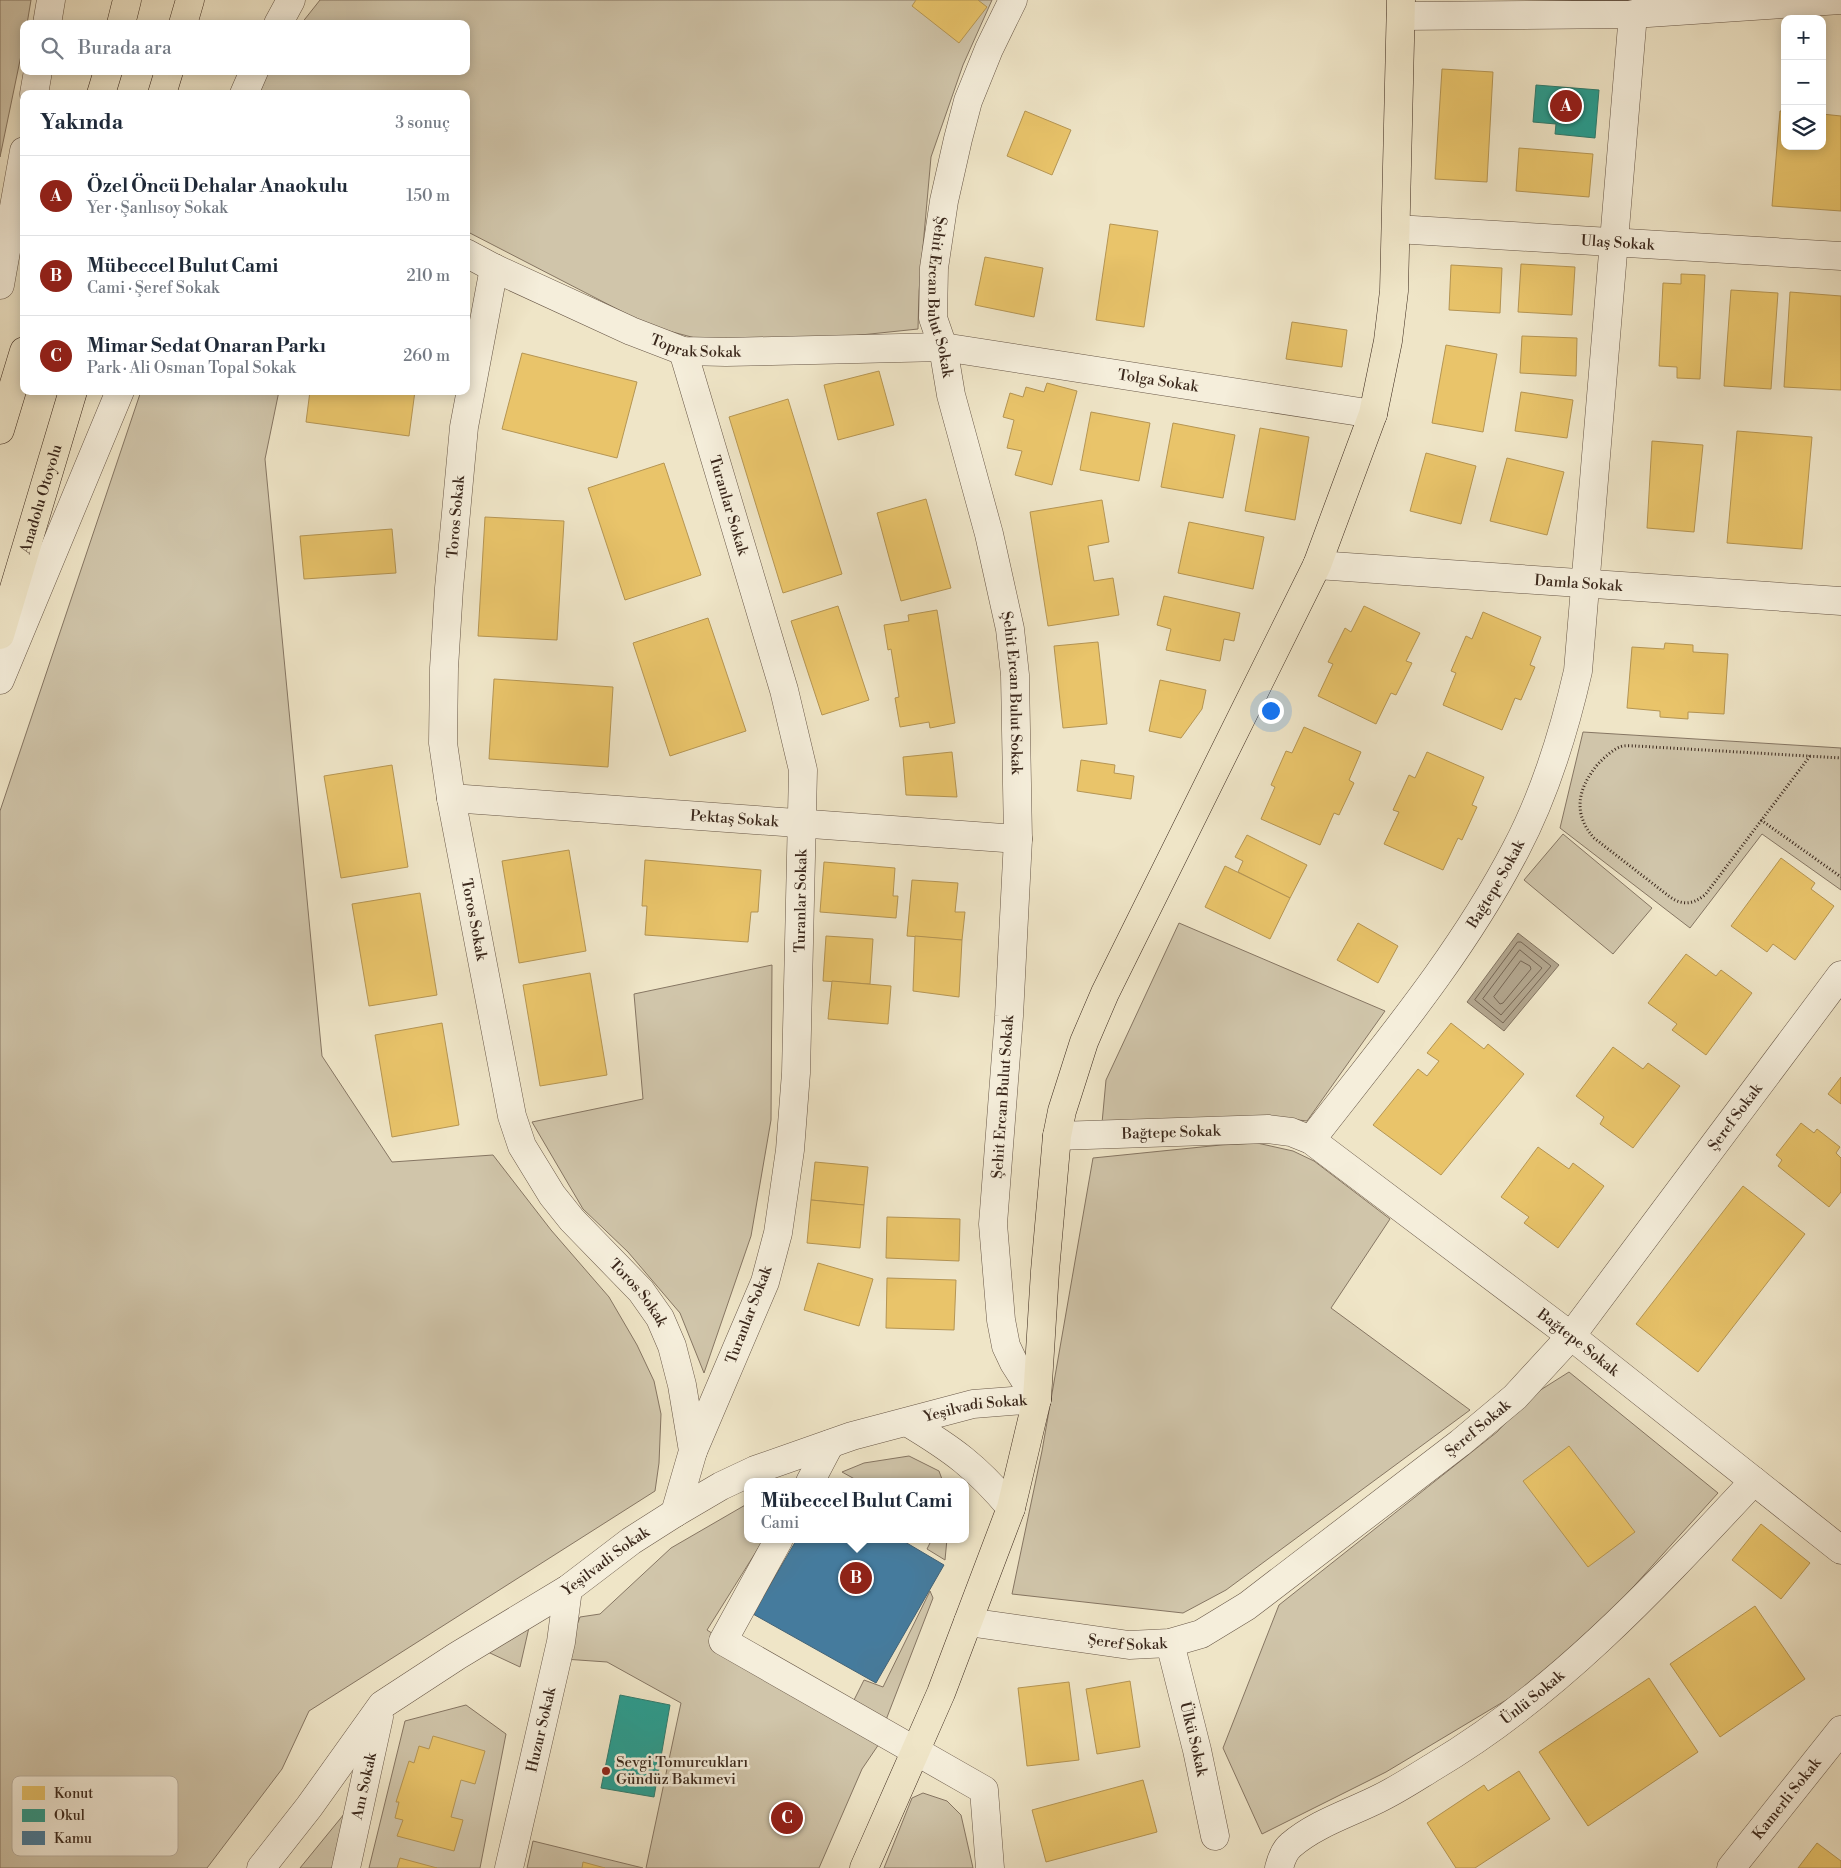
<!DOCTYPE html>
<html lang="tr">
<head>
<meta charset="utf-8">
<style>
	:root { --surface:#fff; --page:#f2f2f3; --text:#1f2937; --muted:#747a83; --line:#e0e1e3; --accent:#8f2418 }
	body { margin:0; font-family:"Libre Bodoni",serif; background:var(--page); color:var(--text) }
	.controls { position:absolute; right:15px; top:15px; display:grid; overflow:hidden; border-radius:10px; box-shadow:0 2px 12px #0003 }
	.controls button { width:45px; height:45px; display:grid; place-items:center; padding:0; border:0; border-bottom:1px solid var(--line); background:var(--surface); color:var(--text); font:25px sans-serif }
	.you { position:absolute; left:1270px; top:710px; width:18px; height:18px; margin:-12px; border:4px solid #fff; border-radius:50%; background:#1a73e8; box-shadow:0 0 0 8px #1a73e833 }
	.badge { display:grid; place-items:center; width:32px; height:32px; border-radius:50%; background:var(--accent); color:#fff; font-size:16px; font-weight:700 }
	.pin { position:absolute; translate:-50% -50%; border:2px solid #fff; box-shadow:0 1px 5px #0006 }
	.popup { position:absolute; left:744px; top:1478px; width:225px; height:65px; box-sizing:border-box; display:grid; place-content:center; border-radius:10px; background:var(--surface); filter:drop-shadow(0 1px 4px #0005); font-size:16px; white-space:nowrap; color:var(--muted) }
	.popup b { font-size:19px; color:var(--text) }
	.popup::after { content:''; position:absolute; left:50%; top:100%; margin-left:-10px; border:10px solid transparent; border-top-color:var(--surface) }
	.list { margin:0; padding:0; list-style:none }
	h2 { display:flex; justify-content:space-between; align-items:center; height:65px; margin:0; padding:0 20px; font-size:21px }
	h2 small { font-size:16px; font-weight:400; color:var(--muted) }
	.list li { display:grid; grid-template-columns:32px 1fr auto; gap:15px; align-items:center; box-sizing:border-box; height:80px; padding:0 20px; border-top:1px solid var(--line) }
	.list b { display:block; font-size:19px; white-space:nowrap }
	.list p { margin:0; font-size:16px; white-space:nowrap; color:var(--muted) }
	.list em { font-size:16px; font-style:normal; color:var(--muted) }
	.icon { flex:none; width:28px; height:28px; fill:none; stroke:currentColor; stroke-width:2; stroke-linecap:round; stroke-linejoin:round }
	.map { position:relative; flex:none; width:1841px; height:1868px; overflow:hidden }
	.search { position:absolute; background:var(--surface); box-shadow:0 2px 12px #0003; left:20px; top:20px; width:450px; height:55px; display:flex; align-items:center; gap:12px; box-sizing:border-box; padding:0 18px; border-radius:10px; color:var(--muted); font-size:19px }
	.panel { position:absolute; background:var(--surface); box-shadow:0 2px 12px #0003; left:20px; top:90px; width:450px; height:305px; border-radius:10px }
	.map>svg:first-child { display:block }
	.green { fill:#d0c5aa; stroke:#867663 }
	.water { fill:#b2a58d; stroke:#827360 }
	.homes { fill:#e9c46a; stroke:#b59553 }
	.schools { fill:#2a9d8f; stroke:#2f7a6c }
	.public { fill:#457b9d; stroke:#426276 }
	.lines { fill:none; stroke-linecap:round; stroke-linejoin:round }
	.shore { stroke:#766654; stroke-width:1 }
	.minor-casing { stroke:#685747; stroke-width:29 }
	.major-casing { stroke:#3b281c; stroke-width:29 }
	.highway-casing { stroke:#3b281c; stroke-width:29 }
	.path { stroke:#3b281c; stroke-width:3; stroke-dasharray:1 2.5; stroke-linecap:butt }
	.minor { stroke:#f5eedb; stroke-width:28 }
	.major { stroke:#efe5c7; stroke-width:28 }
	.highway { stroke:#efe5c7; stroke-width:28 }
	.poi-dot { fill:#8f2418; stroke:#f5eedb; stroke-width:2 }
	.labels { text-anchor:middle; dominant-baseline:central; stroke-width:5; stroke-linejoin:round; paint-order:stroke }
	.street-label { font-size:15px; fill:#3b281c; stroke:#f5eedb }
	.poi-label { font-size:15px; fill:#3b281c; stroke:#f5eedb; text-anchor:start }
	.key { fill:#f5eedb; stroke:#bdb3a2; stroke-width:1 }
	.key-label { font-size:14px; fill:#3b281c }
</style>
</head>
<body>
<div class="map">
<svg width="1841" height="1868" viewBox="0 0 1841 1868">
	<rect width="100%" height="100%" fill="#efe5c7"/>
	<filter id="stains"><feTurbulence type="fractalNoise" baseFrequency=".004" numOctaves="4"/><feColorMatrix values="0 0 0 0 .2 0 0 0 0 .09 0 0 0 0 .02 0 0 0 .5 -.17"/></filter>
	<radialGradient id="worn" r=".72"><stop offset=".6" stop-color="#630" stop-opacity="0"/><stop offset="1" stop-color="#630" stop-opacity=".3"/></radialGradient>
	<g class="green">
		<path d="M0 0H31L27 24H24V41L0 157Z"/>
		<path d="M320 0H992L963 65 931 157 919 291 918 329 803 341 714 343 650 326 466 231V94H259L268 71H466V24H301Z"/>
		<path d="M141 391H279L265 459 322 1056 392 1162 493 1155 551 1230 609 1297 637 1345 654 1381 661 1414 659 1463 655 1491 309 1711 282 1769 207 1868H0V811Z"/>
		<path d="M1583 732 1841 748V890L1762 834 1690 928 1560 828Z"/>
		<path d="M1563 834 1652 908 1613 954 1524 880Z"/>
		<path d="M1179 923 1385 1011 1307 1121 1282 1118 1102 1123 1106 1080Z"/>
		<path d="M772 965 771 1120 751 1236 704 1373 680 1313 628 1252 583 1209 532 1122 643 1099 634 994Z"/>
		<path d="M1257 1143 1293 1151 1314 1161 1390 1219 1331 1308 1470 1410 1226 1590 1183 1613 1012 1594 1042 1451 1093 1158 1221 1145Z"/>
		<path d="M1569 1372 1718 1493 1607 1616 1523 1690 1386 1772 1262 1834 1223 1748 1279 1605 1497 1432 1531 1396Z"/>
		<path d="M909 1456 939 1471 943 1482H860L842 1472 864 1463Z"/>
		<path d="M747 1504V1539H764L707 1630 881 1741 862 1769 819 1868H646L681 1703 607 1662 564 1659 580 1617 600 1614 671 1548Z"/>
		<path d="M932 1539H947L945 1560 927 1549Z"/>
		<path d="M930 1591 933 1598 884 1725 852 1704 864 1680 883 1687Z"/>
		<path d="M530 1623 520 1667 475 1646Z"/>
		<path d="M466 1705 506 1734 480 1868H369L405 1721Z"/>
		<path d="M923 1793 947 1801 961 1815 973 1868H884L912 1798Z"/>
		<path d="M349 1808 336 1868H300Z"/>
		<path d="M533 1841 643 1868H527Z"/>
	</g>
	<path class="water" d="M1518 933 1559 965 1504 1031 1467 1002Z"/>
	<g class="homes">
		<path d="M916 0H978L987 7 959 43 912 6Z"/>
		<path d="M1442 69 1493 72 1487 182 1435 179Z"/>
		<path d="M1025 111 1071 130 1052 175 1007 156Z"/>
		<path d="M1780 111H1785V146H1822V114L1841 116V211L1772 206Z"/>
		<path d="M1519 148 1593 154 1589 197 1516 191Z"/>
		<path d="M1110 224 1158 231 1144 327 1096 320Z"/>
		<path d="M985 257 1043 268 1034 317 975 305Z"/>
		<path d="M1521 264 1575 267 1572 315 1518 312Z"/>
		<path d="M1451 265 1502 268 1500 313 1449 310Z"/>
		<path d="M1681 274 1705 275 1700 379 1677 378V367L1659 366 1663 283 1681 284Z"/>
		<path d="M1731 290 1778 293 1771 389 1724 386Z"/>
		<path d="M1790 292 1841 296V390L1784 387Z"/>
		<path d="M1292 322 1347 330 1342 367 1286 359Z"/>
		<path d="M1522 336 1577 338 1576 376 1520 373Z"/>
		<path d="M1446 345 1497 354 1483 432 1432 423Z"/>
		<path d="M522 353 637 382 617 458 502 429Z"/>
		<path d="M879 371 894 425 838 440 824 385Z"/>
		<path d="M1047 383 1077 391 1052 485 1015 475 1022 451 1007 448 1014 420 1003 417 1010 393 1023 397 1026 387 1044 392Z"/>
		<path d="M310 391H415L409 436 306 422Z"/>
		<path d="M1521 392 1573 400 1567 438 1515 431Z"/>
		<path d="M788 399 842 574 783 593 729 417Z"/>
		<path d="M1091 412 1150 423 1139 481 1080 470Z"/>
		<path d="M1173 423 1235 435 1223 498 1161 487Z"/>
		<path d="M1260 428 1309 437 1295 520 1245 511Z"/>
		<path d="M1737 431 1812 437 1802 549 1727 543Z"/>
		<path d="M1652 441 1703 445 1694 532 1647 528Z"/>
		<path d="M1426 453 1476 466 1461 524 1410 511Z"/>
		<path d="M1507 458 1564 472 1547 535 1490 521Z"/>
		<path d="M664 463 701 575 625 600 588 488Z"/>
		<path d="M926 499 951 588 901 601 877 513Z"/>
		<path d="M1102 500 1109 542 1088 546 1094 581 1113 578 1119 615 1048 626 1030 512Z"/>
		<path d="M485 517 564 521 557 640 478 636Z"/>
		<path d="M1189 522 1264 537 1253 589 1178 573Z"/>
		<path d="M392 529 396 573 304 579 300 536Z"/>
		<path d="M1164 596 1240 613 1234 641 1224 639 1220 661 1166 650 1171 629 1157 625Z"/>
		<path d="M838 606 869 700 822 715 791 621Z"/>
		<path d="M1364 606 1420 633 1406 661 1412 663 1396 695 1391 693 1376 724 1318 696 1333 664 1328 662 1345 628 1351 632Z"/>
		<path d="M937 610 955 723 930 728 929 722 900 727 895 698 899 697 891 649 888 650 884 625 909 621 908 615Z"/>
		<path d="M1483 612 1541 637 1530 665 1535 667 1521 700 1515 698 1502 730 1443 705 1456 673 1451 671 1466 636 1472 639Z"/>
		<path d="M708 618 746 731 670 756 633 643Z"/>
		<path d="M1098 642 1107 724 1063 728 1054 646Z"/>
		<path d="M1665 643 1693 645V652L1728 654 1724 714 1688 712V719L1660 717V711L1627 708 1632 647 1664 649Z"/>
		<path d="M494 679 613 687 608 767 489 759Z"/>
		<path d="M1160 680 1206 690 1202 709 1181 738 1149 731Z"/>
		<path d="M1304 727 1361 752 1349 780 1354 783 1339 815 1334 813 1320 845 1261 819 1275 787 1271 785 1286 751 1292 753Z"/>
		<path d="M952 752 957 797 906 795 903 757Z"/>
		<path d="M1427 752 1484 777 1472 805 1477 807 1462 840 1458 838 1443 870 1384 844 1399 812 1393 810 1409 775 1415 778Z"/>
		<path d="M1081 760 1115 765 1114 773 1134 776 1131 799 1077 791Z"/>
		<path d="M392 765 408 867 341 878 324 776Z"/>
		<path d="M1247 835 1307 865 1290 898 1238 872 1243 861 1235 857Z"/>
		<path d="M569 850 586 951 519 963 502 861Z"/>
		<path d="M1781 858 1815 883 1811 889 1834 906 1795 960 1773 944 1767 952 1731 926Z"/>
		<path d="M645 860 761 870 758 912H751L748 942 645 935 647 906H642Z"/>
		<path d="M824 862 895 868 893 896H898L896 918 820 912Z"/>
		<path d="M1225 866 1290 898 1270 939 1205 907Z"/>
		<path d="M912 880 958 883 955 912H965L962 940 907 936Z"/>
		<path d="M420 893 437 995 369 1006 352 904Z"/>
		<path d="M1358 923 1398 946 1378 983 1337 960Z"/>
		<path d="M826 936 873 939 870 984 823 981Z"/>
		<path d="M915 936 962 940 959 997 913 991Z"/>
		<path d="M1686 954 1716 976 1721 970 1752 993 1706 1055 1672 1030 1677 1024 1648 1003Z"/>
		<path d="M590 973 607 1075 540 1086 523 985Z"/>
		<path d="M832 981 891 986 888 1024 828 1019Z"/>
		<path d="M442 1023 459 1125 392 1137 375 1035Z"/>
		<path d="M1451 1023 1484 1049 1488 1044 1524 1074 1441 1175 1373 1125 1418 1069 1427 1076 1439 1061 1427 1053Z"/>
		<path d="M1613 1047 1643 1069 1648 1063 1680 1086 1633 1148 1600 1124 1604 1117 1576 1096Z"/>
		<path d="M1841 1077V1104L1828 1094Z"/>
		<path d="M1801 1123 1814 1133 1817 1129 1840 1147 1836 1153 1841 1158V1192L1829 1207 1778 1166 1782 1160 1776 1155Z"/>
		<path d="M1538 1147 1569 1169 1573 1163 1604 1186 1558 1248 1524 1223 1529 1217 1501 1197Z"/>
		<path d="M815 1162 868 1167 864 1205 811 1200Z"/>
		<path d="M1743 1186 1805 1234 1698 1372 1636 1324Z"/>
		<path d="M811 1200 864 1205 860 1248 807 1243Z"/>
		<path d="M887 1217 960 1219 959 1261 886 1258Z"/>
		<path d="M818 1263 873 1279 859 1326 804 1310Z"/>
		<path d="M887 1278 956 1280 954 1330 886 1328Z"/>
		<path d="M1569 1446 1635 1532 1588 1567 1523 1481Z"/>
		<path d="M1761 1524 1810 1563 1781 1599 1732 1560Z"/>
		<path d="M1755 1606 1805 1679 1720 1737 1670 1664Z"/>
		<path d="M1649 1678 1698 1752 1588 1826 1539 1752Z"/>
		<path d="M1130 1681 1140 1747 1097 1754 1086 1689Z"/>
		<path d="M1069 1682 1079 1760 1027 1766 1018 1688Z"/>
		<path d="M433 1736 485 1751 475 1784 461 1780 451 1817 463 1820 454 1851 397 1836 403 1820 395 1818 399 1802H396L409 1761 414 1763 419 1746 429 1749Z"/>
		<path d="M1519 1771 1550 1819 1475 1868H1456L1427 1823 1484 1785 1488 1791Z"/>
		<path d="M1143 1780 1157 1832 1046 1862 1032 1810Z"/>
		<path d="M1817 1843 1841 1861V1868H1798Z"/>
		<path d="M400 1858 437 1868H397Z"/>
		<path d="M583 1862 605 1868H582Z"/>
	</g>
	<g class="schools">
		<path d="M1536 85 1599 90 1595 138 1555 134 1556 124 1533 122Z"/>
		<path d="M620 1695 670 1705 654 1797 601 1788Z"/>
	</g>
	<path class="public" d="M797 1539H900L944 1565 876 1683 753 1614Z"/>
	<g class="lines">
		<g class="shore">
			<path d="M1518 942H1521L1551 966 1503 1023 1475 1000Z"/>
			<path d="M1520 950 1542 968 1501 1015 1483 999Z"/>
			<path d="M1521 961 1530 966 1531 969 1503 1003 1500 1004 1494 997Z"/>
		</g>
		<g class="minor-casing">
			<g id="minor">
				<path id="s1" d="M1013 0 989 49 968 101 958 139 944 201 934 268 933 318 943 347 951 395 989 534 1010 629 1015 675 1018 839 1009 1016 993 1224 1001 1320 1006 1346 1014 1363 1037 1399"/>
				<path d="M1401 16 1633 14 1841 0"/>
				<path d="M47 24 51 0"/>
				<path d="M278 24 291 0"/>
				<path d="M34 94 38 71"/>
				<path d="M244 94 254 71"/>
				<path id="s2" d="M1396 229 1841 256"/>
				<path id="s3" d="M466 253 494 268 631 331 683 351 726 352 943 347 1373 414"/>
				<path id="s4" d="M494 268 464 427 449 588 444 668 443 743 451 798 512 1116 522 1146 552 1195 572 1220 641 1291 660 1318 672 1346 682 1385 693 1451 675 1513"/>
				<path d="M0 285 24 151"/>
				<path id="s5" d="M683 351 784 690 803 770 796 1073 790 1150 778 1233 765 1282 693 1451"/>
				<path id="s6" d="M1317 565 1841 601"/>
				<path d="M0 680 120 391"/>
				<path id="s7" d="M451 798 1018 839"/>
				<path id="s8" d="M1057 1136 1268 1129 1291 1132 1311 1140 1571 1336 1841 1550"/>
				<path id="s9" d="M1311 1140C1384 1046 1461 955 1516 849 1545 794 1564 732 1578 671L1633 14"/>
				<path d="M907 1422C952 1449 977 1467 1011 1508"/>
				<path d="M810 1482 830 1444"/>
				<path d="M779 1539 723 1641 984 1790 990 1868"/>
				<path id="s10" d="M968 1622 1129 1645 1170 1643 1201 1634 1247 1606 1460 1443 1515 1397 1571 1336 1841 975"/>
				<path id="s11" d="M1170 1643 1197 1750 1215 1836"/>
				<path id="s12" d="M261 1868 309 1807 382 1705 457 1656 568 1589 631 1541 675 1513 721 1486 755 1470 852 1436 973 1404 1037 1399"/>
				<path id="s13" d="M346 1868 379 1717"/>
				<path id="s14" d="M509 1868 561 1642 568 1589"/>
				<path id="s15" d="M1279 1868C1281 1860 1285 1850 1291 1845 1315 1824 1350 1813 1378 1799 1397 1790 1415 1778 1433 1767 1558 1693 1656 1586 1754 1481"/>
				<path id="s16" d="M1731 1868 1841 1730"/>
			</g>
		</g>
		<g class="major-casing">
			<path id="major" d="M864 1868 941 1693 1011 1508 1037 1399 1045 1271 1057 1136 1062 1111 1084 1042 1105 993 1317 565 1373 414 1388 341 1394 291 1401 0"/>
		</g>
		<g class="highway-casing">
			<g id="highway">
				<path d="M121 24 127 0"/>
				<path d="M183 24 190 0"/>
				<path d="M101 94 108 71"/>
				<path d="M162 94 169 71"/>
				<path d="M0 430 24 351"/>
				<path id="s17" d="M0 635 73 391"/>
			</g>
		</g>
		<g class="path">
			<path d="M1810 756 1705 895C1693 904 1683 906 1670 897L1594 838C1572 813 1578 788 1598 764 1604 758 1612 750 1620 747 1624 745 1631 746 1636 746L1841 758"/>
			<path d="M1761 820 1841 877"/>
		</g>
		<use href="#minor" class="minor"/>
		<use href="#major" class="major"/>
		<use href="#highway" class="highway"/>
	</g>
	<circle class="poi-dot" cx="606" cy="1771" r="5"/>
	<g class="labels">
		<g class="street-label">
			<text stroke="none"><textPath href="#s2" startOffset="222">Ulaş Sokak</textPath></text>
			<text stroke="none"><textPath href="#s1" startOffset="311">Şehit Ercan Bulut Sokak</textPath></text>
			<text stroke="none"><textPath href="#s3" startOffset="250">Toprak Sokak</textPath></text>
			<text stroke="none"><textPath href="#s3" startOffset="716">Tolga Sokak</textPath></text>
			<text stroke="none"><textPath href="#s17" startOffset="142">Anadolu Otoyolu</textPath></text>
			<text stroke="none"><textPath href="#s5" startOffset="161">Turanlar Sokak</textPath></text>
			<text transform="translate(456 517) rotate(-85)">Toros Sokak</text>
			<text stroke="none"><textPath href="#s6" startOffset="262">Damla Sokak</textPath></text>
			<text stroke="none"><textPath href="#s1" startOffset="716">Şehit Ercan Bulut Sokak</textPath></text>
			<text stroke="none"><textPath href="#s7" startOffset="284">Pektaş Sokak</textPath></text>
			<text stroke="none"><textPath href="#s9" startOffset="316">Bağtepe Sokak</textPath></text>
			<text transform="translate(801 901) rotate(-89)">Turanlar Sokak</text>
			<text stroke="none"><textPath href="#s4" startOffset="658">Toros Sokak</textPath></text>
			<text transform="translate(1003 1097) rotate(-86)">Şehit Ercan Bulut Sokak</text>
			<text stroke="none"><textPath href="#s10" startOffset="986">Şeref Sokak</textPath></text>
			<text stroke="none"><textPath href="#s8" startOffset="114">Bağtepe Sokak</textPath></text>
			<text stroke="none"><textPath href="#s4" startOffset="1078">Toros Sokak</textPath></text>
			<text transform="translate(749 1315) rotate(-69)">Turanlar Sokak</text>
			<text stroke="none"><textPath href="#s8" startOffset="591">Bağtepe Sokak</textPath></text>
			<text stroke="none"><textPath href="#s12" startOffset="874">Yeşilvadi Sokak</textPath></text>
			<text stroke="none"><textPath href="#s10" startOffset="581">Şeref Sokak</textPath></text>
			<text stroke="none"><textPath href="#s12" startOffset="469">Yeşilvadi Sokak</textPath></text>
			<text stroke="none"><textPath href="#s10" startOffset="161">Şeref Sokak</textPath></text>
			<text stroke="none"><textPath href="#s15" startOffset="310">Ünlü Sokak</textPath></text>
			<text stroke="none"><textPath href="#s14" startOffset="142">Huzur Sokak</textPath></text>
			<text stroke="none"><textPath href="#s11" startOffset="99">Ülkü Sokak</textPath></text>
			<text stroke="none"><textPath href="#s13" startOffset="84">Anı Sokak</textPath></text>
			<text stroke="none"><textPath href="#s16" startOffset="89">Kamerli Sokak</textPath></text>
		</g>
		<g class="poi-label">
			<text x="616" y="1762">Sevgi Tomurcukları<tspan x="616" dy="17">Gündüz Bakımevi</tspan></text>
		</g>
	</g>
	<rect x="12" y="1776" width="166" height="80" rx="8" class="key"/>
	<rect x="22" y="1786" width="23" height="14" fill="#e9c46a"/>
	<rect x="22" y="1809" width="23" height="13" fill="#2a9d8f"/>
	<rect x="22" y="1831" width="23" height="14" fill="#457b9d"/>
	<g class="key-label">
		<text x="54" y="1798">Konut</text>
		<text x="54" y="1820">Okul</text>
		<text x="54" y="1843">Kamu</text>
	</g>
	<rect width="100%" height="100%" filter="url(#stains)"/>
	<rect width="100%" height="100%" fill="url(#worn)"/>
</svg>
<div class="controls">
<button>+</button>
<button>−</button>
<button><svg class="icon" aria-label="layers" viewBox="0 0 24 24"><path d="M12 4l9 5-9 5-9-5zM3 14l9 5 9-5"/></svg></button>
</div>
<div class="you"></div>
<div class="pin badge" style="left:1566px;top:106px">A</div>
<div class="pin badge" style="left:856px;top:1578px">B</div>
<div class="popup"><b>Mübeccel Bulut Cami</b>Cami</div>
<div class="pin badge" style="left:787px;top:1818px">C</div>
<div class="search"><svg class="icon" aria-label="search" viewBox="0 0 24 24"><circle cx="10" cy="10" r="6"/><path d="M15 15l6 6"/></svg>Burada ara</div>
<section class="panel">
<h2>Yakında<small>3 sonuç</small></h2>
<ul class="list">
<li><span class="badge">A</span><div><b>Özel Öncü Dehalar Anaokulu</b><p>Yer · Şanlısoy Sokak</p></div><em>150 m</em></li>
<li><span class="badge">B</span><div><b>Mübeccel Bulut Cami</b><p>Cami · Şeref Sokak</p></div><em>210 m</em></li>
<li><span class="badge">C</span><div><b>Mimar Sedat Onaran Parkı</b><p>Park · Ali Osman Topal Sokak</p></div><em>260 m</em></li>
</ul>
</section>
</div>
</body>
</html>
